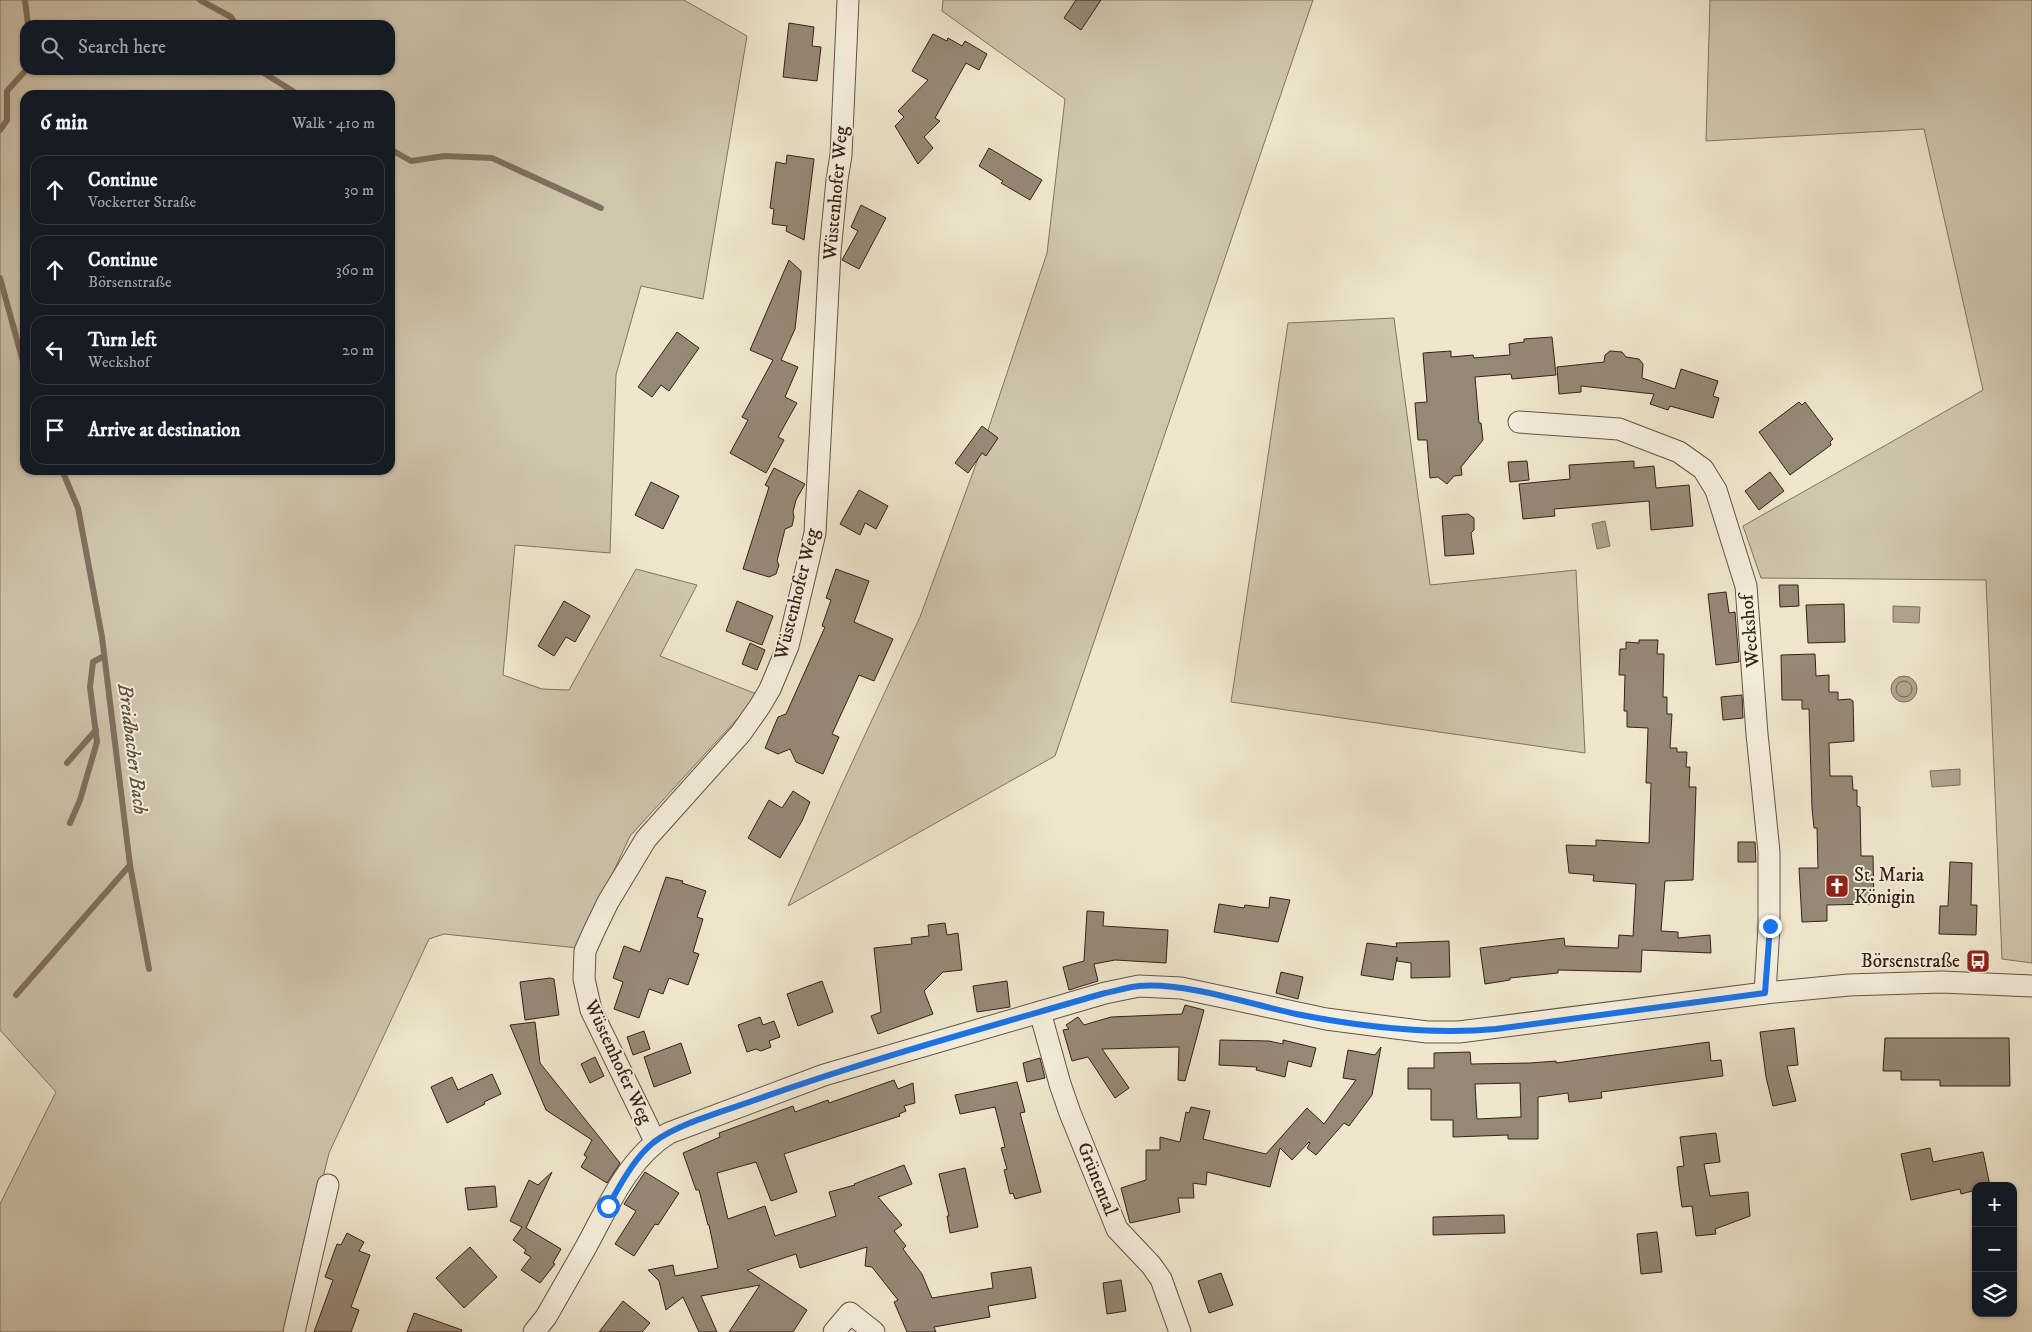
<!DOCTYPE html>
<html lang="en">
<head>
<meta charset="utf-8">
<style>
	:root { --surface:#171b24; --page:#242831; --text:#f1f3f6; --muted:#9ea1a6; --line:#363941 }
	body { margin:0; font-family:"IM FELL DW Pica",serif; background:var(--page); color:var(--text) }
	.controls { position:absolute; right:15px; bottom:15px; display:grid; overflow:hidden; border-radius:10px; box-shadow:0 1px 4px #0004 }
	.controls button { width:45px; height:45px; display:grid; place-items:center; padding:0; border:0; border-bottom:1px solid var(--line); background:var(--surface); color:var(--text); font:25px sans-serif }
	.stop { position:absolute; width:15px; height:15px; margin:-11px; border:4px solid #1a73e8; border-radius:50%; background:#fff }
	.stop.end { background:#1a73e8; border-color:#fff; box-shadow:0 1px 5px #0008 }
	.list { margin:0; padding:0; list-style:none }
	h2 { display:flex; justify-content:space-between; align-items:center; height:65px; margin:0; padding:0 20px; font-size:21px }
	h2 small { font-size:16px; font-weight:400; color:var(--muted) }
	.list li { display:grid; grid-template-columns:32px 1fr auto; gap:15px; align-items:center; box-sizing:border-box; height:70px; margin:0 10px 10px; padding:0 10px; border:1px solid var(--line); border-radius:15px }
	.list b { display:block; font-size:19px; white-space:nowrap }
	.list p { margin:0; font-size:16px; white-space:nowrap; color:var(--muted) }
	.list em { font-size:16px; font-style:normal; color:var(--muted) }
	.icon { flex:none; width:28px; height:28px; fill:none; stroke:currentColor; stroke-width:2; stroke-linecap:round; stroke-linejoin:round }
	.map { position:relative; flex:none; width:2032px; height:1332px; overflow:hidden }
	.search { position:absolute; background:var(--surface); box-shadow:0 1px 4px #0004; left:20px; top:20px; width:375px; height:55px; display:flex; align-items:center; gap:12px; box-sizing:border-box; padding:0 18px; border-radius:15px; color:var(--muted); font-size:19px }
	.panel { position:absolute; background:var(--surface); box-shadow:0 1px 4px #0004; left:20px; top:90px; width:375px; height:385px; border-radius:15px }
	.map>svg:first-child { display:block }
	.green { fill:#cfc6ae; stroke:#827464; fill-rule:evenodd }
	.water { fill:#b0a490; stroke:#7f7060 }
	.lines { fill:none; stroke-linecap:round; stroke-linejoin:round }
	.shore { stroke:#726354; stroke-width:1 }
	.stream { stroke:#7f7060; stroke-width:6 }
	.building { fill:#968877; stroke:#352219; fill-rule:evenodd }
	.minor-casing { stroke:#645346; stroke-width:23 }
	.minor { stroke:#f5efde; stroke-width:21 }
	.route { stroke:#1a73e8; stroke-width:6 }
	.labels { text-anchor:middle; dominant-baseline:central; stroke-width:4; stroke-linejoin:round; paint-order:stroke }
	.street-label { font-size:19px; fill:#352219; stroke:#f5efde }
	.poi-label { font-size:19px; fill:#352219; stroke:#f5efde; text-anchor:start }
	.water-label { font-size:20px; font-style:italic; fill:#605043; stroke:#f5efde }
</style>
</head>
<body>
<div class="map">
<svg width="2032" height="1332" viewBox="0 0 2032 1332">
	<rect width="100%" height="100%" fill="#efe7cd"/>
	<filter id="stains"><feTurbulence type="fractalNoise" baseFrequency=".004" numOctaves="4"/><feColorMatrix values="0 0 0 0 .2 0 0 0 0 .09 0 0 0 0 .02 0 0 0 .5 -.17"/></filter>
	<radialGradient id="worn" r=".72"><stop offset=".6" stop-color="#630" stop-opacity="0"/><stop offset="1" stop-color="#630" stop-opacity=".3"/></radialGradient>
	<g class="green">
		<path d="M0 0H684L747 36 703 299 641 286 616 375 610 553 515 545 503 675 542 689 569 690 636 569 697 585 660 656 759 695 630 836 578 948 444 934 429 939 329 1153 285 1332H0V1204L56 1092 0 1030ZM25 25H390V70H25ZM25 95H390V470H25Z"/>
		<path d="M943 0H1313L1055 756 788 906 843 782 920 617 983 445 1047 253 1065 99 942 11Z"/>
		<path d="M1710 0H2032V963L2002 959 1986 580 1761 578 1743 526 1983 390 1924 129 1706 141Z"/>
		<path d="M1394 318 1430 585 1576 570 1585 753 1231 702 1288 323Z"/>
	</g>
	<g class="water">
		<path d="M1605 521 1610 546 1597 549 1592 524Z"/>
		<path d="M1893 606 1920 607 1919 623 1893 622Z"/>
		<circle cx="1904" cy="689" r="13"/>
		<path d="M1960 769V785L1932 787 1930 771Z"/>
	</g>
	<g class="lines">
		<circle class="shore" cx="1904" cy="689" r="8"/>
		<g class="stream">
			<path d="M25 0 28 25"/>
			<path d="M200 0 231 17 236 25"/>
			<path d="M259 70 299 95"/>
			<path d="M0 130 7 120V91L26 70"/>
			<path d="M390 149 411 161 445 156 492 158 601 208"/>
			<path d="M0 278 25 369"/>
			<path d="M67 763 96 730"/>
			<path d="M70 823 80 800 97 742 90 687 93 662 104 656"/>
			<path d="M130 865 149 969"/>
			<path d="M16 995 130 865 102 637 78 508 62 470"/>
		</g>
	</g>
	<g class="building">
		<path d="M1076 0H1101L1081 30 1064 18Z"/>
		<path d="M789 23 814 27 812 46 821 47 817 81 783 77Z"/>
		<path d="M933 34 947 41 948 38 962 46 965 41 987 54 979 70 966 63 935 118 940 121 924 137 933 148 918 164 895 126 904 117 898 111 928 80 912 71Z"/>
		<path d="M989 148 1042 180 1030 200 1001 183 1003 181 979 166Z"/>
		<path d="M787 155 814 159 804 240 786 231 787 226 772 224 774 209 770 208 776 162 786 164Z"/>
		<path d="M861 205 886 218 859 269 842 260 858 231 851 227Z"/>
		<path d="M789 260 801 271V275L795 329 781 360 798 367 785 397 797 403 778 437 784 440 766 473 730 453 748 420 742 417 773 360 750 350Z"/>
		<path d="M677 332 699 348 669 391 661 385 652 397 638 387Z"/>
		<path d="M1552 337 1556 375 1512 379 1511 374 1475 377 1479 423H1481L1483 440 1461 467 1462 475 1454 476 1447 484 1438 477 1430 478 1427 440H1418L1415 403 1427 402 1423 353 1451 351V357L1473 355 1474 358 1510 355 1509 344 1524 342V339Z"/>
		<path d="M1610 351 1622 352 1626 357 1639 359 1643 364 1642 378 1675 389 1681 369 1718 381 1713 396 1719 398 1713 418 1670 406 1668 410 1650 404 1654 394 1581 386V392L1559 394 1557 367 1604 362 1605 355Z"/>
		<path d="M1799 402 1802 405 1805 402 1833 439 1830 442 1831 445 1790 475 1759 432Z"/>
		<path d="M982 426 998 438 986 456 982 453 968 473 955 463Z"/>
		<path d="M1527 461 1529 480 1510 482 1508 462Z"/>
		<path d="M1634 461V468L1654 466 1656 488 1689 485 1693 526 1651 530 1649 501 1554 509 1555 516 1523 519 1519 484 1570 479 1569 465Z"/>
		<path d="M774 468 805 484 796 500 793 512 794 517 792 526 785 529 777 561 779 565 776 574 769 577 743 569 769 487 765 485Z"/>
		<path d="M1770 472 1784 491 1759 510 1745 491Z"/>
		<path d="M651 482 679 496 663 529 635 515Z"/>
		<path d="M859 490 888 506 876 529 865 523 860 535 840 524Z"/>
		<path d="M1468 514 1474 518V530L1471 533 1474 554 1445 556 1442 516Z"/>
		<path d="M836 569 869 581 854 622 893 639 874 681 859 675 832 734 839 737 823 774 796 762 790 749 778 754 765 748 778 717 786 714 825 627 822 626 831 600 826 598Z"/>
		<path d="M1779 585H1798L1799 606 1780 607Z"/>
		<path d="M1726 592 1729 613 1735 612 1739 662 1716 665 1708 594Z"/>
		<path d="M564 601 590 616 575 642 566 637 554 656 538 646Z"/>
		<path d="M737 601 773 616 762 645 726 631Z"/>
		<path d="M1844 604 1845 642 1808 643 1806 605Z"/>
		<path d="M1639 640H1658L1657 654H1664L1663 697H1667V714H1672L1670 748H1677V752H1687L1686 767H1690L1689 787H1696L1693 880 1665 881 1661 931 1678 932V938L1710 935 1711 953 1642 950 1641 972 1558 970V973L1510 978V980L1485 984 1480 948 1564 938 1565 946 1618 948 1619 935 1633 936 1636 884 1593 881 1594 875 1569 873 1566 845 1596 846V840L1649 843 1651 783H1646L1648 728 1627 727V711H1624L1625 675H1619L1620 649H1626V642L1639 643Z"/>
		<path d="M750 643 765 650 757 670 742 664Z"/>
		<path d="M1815 654 1816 676 1829 675V692H1838V700L1850 699 1853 701 1854 741 1829 743 1830 776H1852L1853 790H1857V806L1860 807 1861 856H1873L1874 904 1827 905V921L1802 922 1799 868H1818L1817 828H1814L1812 808 1809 709H1802V700H1782L1781 655Z"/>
		<path d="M1742 695 1743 718 1723 720 1721 697Z"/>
		<path d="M793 791 810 802 802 821 780 858 748 838 769 800 782 808Z"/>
		<path d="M1738 842H1755L1756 862H1738Z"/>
		<path d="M1950 862 1972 863 1971 905H1977L1976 935 1939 934 1940 906H1948Z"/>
		<path d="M666 877 683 881 682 883 706 891 697 917 703 919 693 952 699 954 688 985 669 978 663 994 649 989 639 1018 614 1009 623 982 613 978 624 946 640 952Z"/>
		<path d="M1270 897 1290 900 1278 942 1214 932 1219 904 1244 908 1245 905 1269 908Z"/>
		<path d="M1087 911 1104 912 1103 926 1168 930 1166 963 1115 960 1094 964 1098 981 1069 990 1063 967 1084 961Z"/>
		<path d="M945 923 947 935 958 933 962 970 943 972 924 991 933 1014 878 1034 871 1016 881 1012 874 948 912 944 911 938 929 936 928 925Z"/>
		<path d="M1449 941 1450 977 1411 978V963L1397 961V957L1393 980 1361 975 1367 943 1397 947 1396 943Z"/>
		<path d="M1281 972 1303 977 1298 999 1276 993Z"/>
		<path d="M550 978 554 979 559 1015 525 1020 520 982Z"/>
		<path d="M822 981 833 1012 798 1026 787 994Z"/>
		<path d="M1007 981 1010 1007 977 1012 973 986Z"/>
		<path d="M1185 1005 1204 1010 1185 1081 1178 1080 1179 1047 1102 1049 1129 1088 1115 1098 1088 1057 1072 1061 1063 1030 1069 1029 1066 1025 1078 1017 1084 1025 1111 1017 1182 1014Z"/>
		<path d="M760 1017 763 1025 774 1021 780 1037 769 1041 771 1047 761 1051 756 1049 747 1052 738 1025Z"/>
		<path d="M535 1022 540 1063 620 1163 607 1183 581 1167 587 1157 584 1155 592 1140 546 1110 510 1025Z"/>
		<path d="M1794 1028 1798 1065 1787 1066 1796 1101 1773 1106 1766 1077 1760 1032Z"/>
		<path d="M644 1031 650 1049 633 1055 627 1037Z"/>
		<path d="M1885 1038H2009L2010 1086H1940V1080H1901V1071H1883Z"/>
		<path d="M1220 1040 1269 1041 1283 1044V1040L1316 1048 1311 1067 1288 1061 1285 1077 1256 1070 1257 1067 1219 1065Z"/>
		<path d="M1709 1042 1711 1061 1721 1060 1723 1076 1601 1092 1602 1098 1569 1102 1568 1093 1538 1097V1139H1508V1135L1453 1137V1120H1431V1089H1408V1068H1434V1053L1470 1052 1471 1064 1530 1063 1556 1061V1063ZM1520 1083 1521 1117 1477 1119 1475 1084Z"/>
		<path d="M681 1043 691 1073 654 1087 644 1057Z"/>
		<path d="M1381 1047 1372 1095 1349 1126 1344 1123 1316 1155 1307 1148 1310 1143 1309 1142 1292 1160 1280 1148 1270 1187 1207 1172 1206 1185 1193 1183 1194 1198H1178L1180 1212 1130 1223 1121 1188 1146 1180V1150H1160V1137L1180 1142 1186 1112 1189 1113 1191 1107 1210 1111 1203 1139 1266 1154 1307 1108 1324 1124 1356 1080 1343 1078 1348 1050 1375 1055Z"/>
		<path d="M595 1057 604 1076 590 1083 581 1064Z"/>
		<path d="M1040 1058 1045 1078 1027 1082 1023 1063Z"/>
		<path d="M492 1074 501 1094 484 1102 485 1104 447 1123 431 1087 452 1077 458 1090Z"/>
		<path d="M894 1080 898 1089 913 1083 915 1103 904 1106 906 1111 899 1114 900 1116 784 1154 797 1192 771 1201 756 1162 717 1173 728 1219 765 1206 775 1236 836 1216 829 1192 855 1185 854 1184 904 1165 912 1184 878 1197 902 1225 894 1231 906 1246 903 1249 922 1274 932 1298 993 1288 991 1273 1031 1267 1036 1298 988 1306 990 1317 934 1327 936 1332H907L894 1302 898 1300 872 1267 865 1266 867 1247 800 1268 796 1254 747 1270 807 1310 793 1332H729L760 1285 701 1296 717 1332H699L683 1297 666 1310 659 1281 648 1270 673 1265 675 1276 718 1268 709 1225H708L699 1190H696L683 1153 720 1137 719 1133 793 1106 795 1112 828 1100 829 1103Z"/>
		<path d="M1017 1082 1025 1112 1020 1113 1041 1192 1015 1199 1013 1193 1010 1194 1004 1170 1007 1169 1001 1148 1005 1147 995 1107 960 1114 955 1095Z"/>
		<path d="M1716 1133 1720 1162 1704 1164 1710 1196 1748 1192 1750 1216 1715 1229 1716 1234 1696 1236 1692 1206 1682 1207 1679 1186 1677 1167 1684 1166 1680 1137Z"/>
		<path d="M1930 1148 1933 1162 1983 1152 1990 1186H1976V1190L1961 1194 1960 1189 1911 1200 1901 1154Z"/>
		<path d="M965 1168 978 1227 950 1233 947 1216H949L939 1174Z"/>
		<path d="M552 1172 526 1228 561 1249 553 1263 555 1264 540 1283 521 1270 531 1257 524 1253 526 1250 513 1240 522 1227 510 1221 529 1180 538 1185Z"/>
		<path d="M645 1172 679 1193 658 1225 655 1224 634 1256 615 1244 636 1211 624 1204Z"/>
		<path d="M495 1186 497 1207 468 1210 465 1188Z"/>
		<path d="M1504 1215 1505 1233 1433 1235V1217Z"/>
		<path d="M1657 1232 1662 1272 1641 1274 1637 1234Z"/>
		<path d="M347 1233 364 1242 359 1251 370 1255 351 1307 359 1310 351 1332H314L333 1280 325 1277 337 1244 341 1245Z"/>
		<path d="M470 1247 497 1277 464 1308 436 1278Z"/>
		<path d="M1221 1273 1233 1305 1209 1313 1198 1281Z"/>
		<path d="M1121 1280 1126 1311 1107 1314 1103 1283Z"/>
		<path d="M623 1301 650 1323 642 1332H599Z"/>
		<path d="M414 1313 462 1330 461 1332H407Z"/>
	</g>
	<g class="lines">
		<g class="minor-casing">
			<g id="minor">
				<path d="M1519 422 1619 429 1679 452 1703 469 1716 490 1746 586 1757 734 1769 852V926L1765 993"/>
				<path d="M1040 1012 1060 1084 1070 1113 1117 1229 1151 1265 1161 1279 1180 1332"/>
				<path d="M655 1141 591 1010 584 979 585 951 594 931 608 902 646 839 741 733 760 706 770 689 788 646 815 533 830 252 837 180 841 155 848 0"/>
				<path d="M294 1332 328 1185"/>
				<path d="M534 1332 546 1317C559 1294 573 1270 586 1247 609 1205 628 1158 669 1133L824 1075 1105 993 1139 986 1181 988 1326 1019 1427 1032H1459L1765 993 1849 985 1942 982 2032 986"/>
				<path d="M834 1332 850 1313 874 1332"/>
			</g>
		</g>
		<use href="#minor" class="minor"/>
	</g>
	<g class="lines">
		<path class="route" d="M608 1206C621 1184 634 1158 654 1142 679 1123 725 1111 755 1100 870 1059 988 1027 1105 993 1116 991 1128 987 1139 986 1185 982 1250 1004 1296 1014 1362 1027 1429 1035 1496 1029L1765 993 1770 926"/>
	</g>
	<defs>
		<g id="church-square" transform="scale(1.25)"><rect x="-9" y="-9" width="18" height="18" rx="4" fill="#8f2418" stroke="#f5efde"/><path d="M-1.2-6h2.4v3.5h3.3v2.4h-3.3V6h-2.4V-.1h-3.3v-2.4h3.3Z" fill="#fff"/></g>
		<g id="bus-square" transform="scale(1.25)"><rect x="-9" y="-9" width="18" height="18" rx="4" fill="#8f2418" stroke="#f5efde"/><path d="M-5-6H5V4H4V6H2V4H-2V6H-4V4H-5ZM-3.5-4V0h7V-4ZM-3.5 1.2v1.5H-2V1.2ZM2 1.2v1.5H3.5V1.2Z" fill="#fff"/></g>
	</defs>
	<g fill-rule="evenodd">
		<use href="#church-square" x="1837" y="886"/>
		<use href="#bus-square" x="1978" y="961"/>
	</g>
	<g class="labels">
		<g class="street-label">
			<text transform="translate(836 193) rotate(-85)">Wüstenhofer Weg</text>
			<text transform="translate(797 594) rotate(-76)">Wüstenhofer Weg</text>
			<text transform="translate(1750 631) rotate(-95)">Weckshof</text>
			<text transform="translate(618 1062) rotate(65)">Wüstenhofer Weg</text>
			<text transform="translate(1097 1179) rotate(68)">Grünental</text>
		</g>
		<g class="poi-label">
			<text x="1854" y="875">St. Maria<tspan x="1854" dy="22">Königin</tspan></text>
			<text x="1960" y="961" text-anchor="end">Börsenstraße</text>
		</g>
		<g class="water-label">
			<text transform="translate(132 749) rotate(83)">Breidbacher Bach</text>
		</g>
	</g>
	<rect width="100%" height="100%" filter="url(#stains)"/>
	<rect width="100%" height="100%" fill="url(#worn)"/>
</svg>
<div class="controls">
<button>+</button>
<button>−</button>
<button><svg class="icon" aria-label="layers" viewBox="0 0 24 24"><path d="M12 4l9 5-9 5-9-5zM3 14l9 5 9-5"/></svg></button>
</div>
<div class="stop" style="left:608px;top:1206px"></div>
<div class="stop end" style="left:1770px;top:926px"></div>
<div class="search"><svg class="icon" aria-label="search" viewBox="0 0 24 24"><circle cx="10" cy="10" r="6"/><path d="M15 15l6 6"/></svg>Search here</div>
<section class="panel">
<h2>6 min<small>Walk · 410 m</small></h2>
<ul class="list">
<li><svg class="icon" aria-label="ahead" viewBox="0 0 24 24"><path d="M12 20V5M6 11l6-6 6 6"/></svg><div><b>Continue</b><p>Vockerter Straße</p></div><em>30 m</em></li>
<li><svg class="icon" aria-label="ahead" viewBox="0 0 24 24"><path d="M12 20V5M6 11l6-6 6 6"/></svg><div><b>Continue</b><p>Börsenstraße</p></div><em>360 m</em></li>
<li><svg class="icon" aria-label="left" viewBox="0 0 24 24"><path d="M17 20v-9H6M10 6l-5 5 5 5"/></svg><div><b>Turn left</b><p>Weckshof</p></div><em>20 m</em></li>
<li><svg class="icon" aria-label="arrive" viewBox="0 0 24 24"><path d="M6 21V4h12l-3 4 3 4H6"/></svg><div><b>Arrive at destination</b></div></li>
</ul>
</section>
</div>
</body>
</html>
